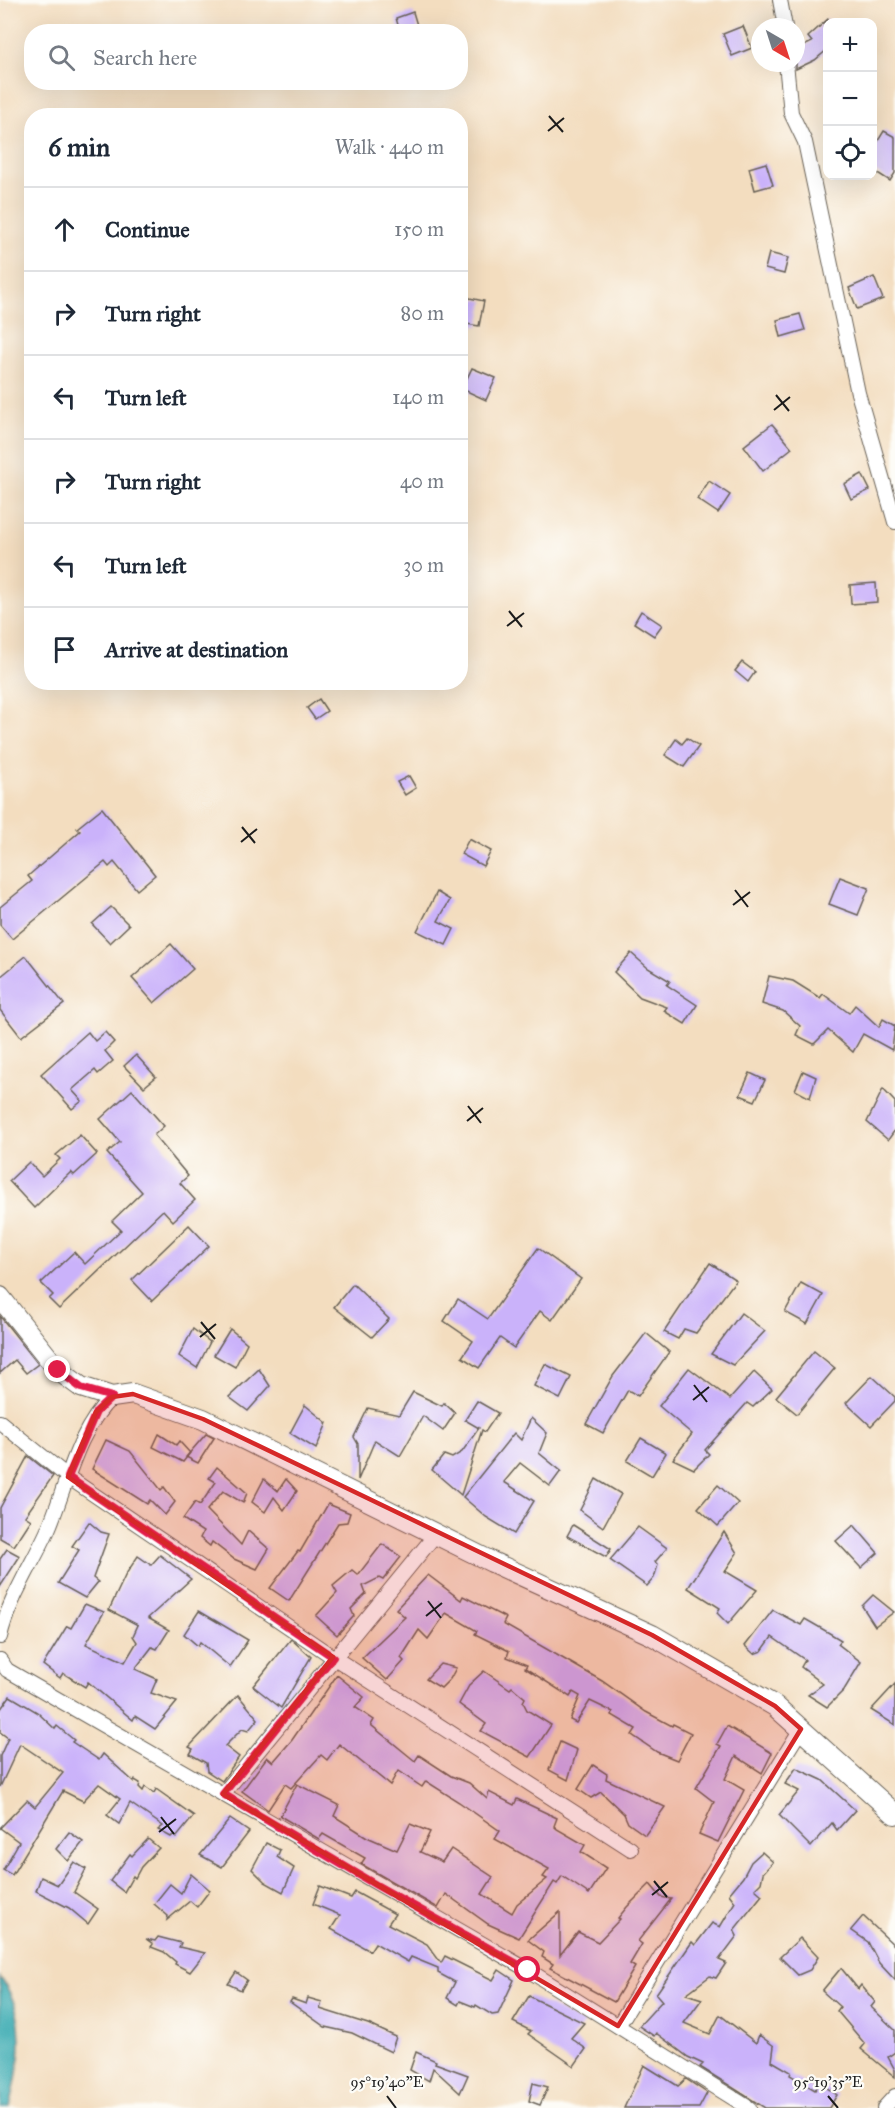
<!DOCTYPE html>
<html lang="en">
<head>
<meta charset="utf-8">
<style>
	:root { --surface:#fff; --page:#f2f2f3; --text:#1f2937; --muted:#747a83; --line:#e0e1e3 }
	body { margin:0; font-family:"IM FELL Great Primer",serif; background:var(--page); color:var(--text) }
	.controls { position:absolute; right:18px; top:18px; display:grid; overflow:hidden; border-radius:12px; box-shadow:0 6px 24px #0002 }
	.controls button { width:54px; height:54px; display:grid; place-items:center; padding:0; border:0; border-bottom:2px solid var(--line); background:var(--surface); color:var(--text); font:30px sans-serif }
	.compass { position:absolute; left:751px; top:18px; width:54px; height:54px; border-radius:50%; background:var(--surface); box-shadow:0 6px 24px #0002; rotate:141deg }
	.stop { position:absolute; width:18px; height:18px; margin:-14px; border:4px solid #e11d48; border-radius:50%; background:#fff }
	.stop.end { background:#e11d48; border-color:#fff; box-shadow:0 2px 6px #0008 }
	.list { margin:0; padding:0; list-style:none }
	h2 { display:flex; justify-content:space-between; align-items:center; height:78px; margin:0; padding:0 24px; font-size:26px }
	h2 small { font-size:20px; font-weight:400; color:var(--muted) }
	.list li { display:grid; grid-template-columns:39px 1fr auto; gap:18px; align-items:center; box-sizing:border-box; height:84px; padding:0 24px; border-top:2px solid var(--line) }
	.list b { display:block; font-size:22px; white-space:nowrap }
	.list em { font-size:20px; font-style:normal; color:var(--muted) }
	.icon { flex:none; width:33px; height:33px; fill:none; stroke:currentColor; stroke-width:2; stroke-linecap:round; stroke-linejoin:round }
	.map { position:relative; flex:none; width:895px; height:2108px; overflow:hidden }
	.search { position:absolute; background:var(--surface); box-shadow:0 6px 24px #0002; left:24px; top:24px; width:444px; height:66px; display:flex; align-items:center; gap:15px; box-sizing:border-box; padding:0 21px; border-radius:24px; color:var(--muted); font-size:22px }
	.panel { position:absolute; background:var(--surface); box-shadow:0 6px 24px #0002; left:24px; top:108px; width:444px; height:582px; border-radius:24px }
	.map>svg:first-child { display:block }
	.water { fill:#3aabb2; stroke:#2b6467; stroke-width:1.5 }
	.building { fill:#cab2fa }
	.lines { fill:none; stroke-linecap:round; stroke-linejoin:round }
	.street-casing { stroke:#676055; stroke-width:16 }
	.secondary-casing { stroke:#676055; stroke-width:22 }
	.street { stroke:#fff; stroke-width:14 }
	.secondary { stroke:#fff; stroke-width:20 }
	.route { stroke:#e11d48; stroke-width:8 }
	.marked { fill:#d62828; fill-opacity:0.2; stroke:#d62828; stroke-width:4.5; stroke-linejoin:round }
	.ticks { fill:none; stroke:#1c1c1c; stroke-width:2 }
	.ticks-label { font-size:15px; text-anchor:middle; fill:#1c1c1c; stroke:#fdfcf7; stroke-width:4.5; stroke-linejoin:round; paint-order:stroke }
</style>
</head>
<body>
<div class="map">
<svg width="895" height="2108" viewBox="0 0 895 2108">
	<rect width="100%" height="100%" fill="#fdfcf7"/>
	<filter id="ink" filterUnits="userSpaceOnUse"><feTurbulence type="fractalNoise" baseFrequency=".0167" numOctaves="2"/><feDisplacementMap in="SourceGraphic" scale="12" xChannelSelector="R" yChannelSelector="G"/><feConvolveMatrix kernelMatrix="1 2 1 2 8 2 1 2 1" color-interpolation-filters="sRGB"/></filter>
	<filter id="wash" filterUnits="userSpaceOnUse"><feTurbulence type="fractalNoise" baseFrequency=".008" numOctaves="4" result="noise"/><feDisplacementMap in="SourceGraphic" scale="24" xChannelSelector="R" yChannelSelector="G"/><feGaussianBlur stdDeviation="1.35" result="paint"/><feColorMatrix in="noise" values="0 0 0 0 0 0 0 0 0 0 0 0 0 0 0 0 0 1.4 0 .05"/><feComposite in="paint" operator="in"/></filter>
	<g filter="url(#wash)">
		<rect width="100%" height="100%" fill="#f3ddbf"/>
		<path class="water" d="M0 1977C30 2017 20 2063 10 2108H0Z"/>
		<g id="blocks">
			<g class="building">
				<path d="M413 12 419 32H400L396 18Z"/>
				<path d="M828 19V49L815 60 796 69V50L812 42 808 37Z"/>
				<path d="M743 26 752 48 732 56 723 34Z"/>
				<path d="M884 131 895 137V173L890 181 873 170V149Z"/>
				<path d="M766 163 773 185 755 190 749 168Z"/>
				<path d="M769 253 788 258 784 274 765 269Z"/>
				<path d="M874 277 883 299 857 309 849 288Z"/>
				<path d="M460 296 484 301 479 326 460 323Z"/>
				<path d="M800 314 805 330 781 337 777 320Z"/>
				<path d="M472 368 496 378 486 400 462 389Z"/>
				<path d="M772 424 792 448 763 471 744 446Z"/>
				<path d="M862 474 870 490 851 499 844 484Z"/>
				<path d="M709 481 730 495 718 513 697 499Z"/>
				<path d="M876 583 877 602 851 604 850 585Z"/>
				<path d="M641 611 662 625 654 636 634 623Z"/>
				<path d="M742 662 755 672 748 682 735 671Z"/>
				<path d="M319 699 327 711 315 719 307 708Z"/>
				<path d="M687 738 699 746 684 767 665 755 676 739 682 744Z"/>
				<path d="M409 776 416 788 405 795 397 782Z"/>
				<path d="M102 808 155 875 137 890 114 862 109 867 105 862 12 939 0 925V907L32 881 28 876 80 831 77 828Z"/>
				<path d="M469 839 491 851 483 866 461 854Z"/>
				<path d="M840 877 869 888 858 915 829 904Z"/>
				<path d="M437 892 450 900 438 921 454 929 446 945 417 931Z"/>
				<path d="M111 907 129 925 110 943 92 924Z"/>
				<path d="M171 944 193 969 154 1003 132 978Z"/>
				<path d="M631 953 648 968 670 981 667 985 697 1005 685 1024 664 1011 667 1007 640 997 614 972Z"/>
				<path d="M26 956 64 1004 21 1037 0 1010V977Z"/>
				<path d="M769 976 793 981 820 998 823 994 849 1013 855 1005 879 1027 883 1019 895 1026 892 1050 863 1034 853 1052 828 1030 814 1044 796 1035 800 1026 783 1011 762 1004Z"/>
				<path d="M88 1032 95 1041 105 1032 114 1042 105 1051 113 1061 98 1074 95 1070 72 1090 82 1101 72 1109 41 1074Z"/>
				<path d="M136 1055 156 1077 144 1087 124 1066Z"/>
				<path d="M803 1071 816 1077 810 1098 795 1090Z"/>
				<path d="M750 1073 765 1080 755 1101 740 1095Z"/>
				<path d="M883 1089 895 1102V1130L888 1140 867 1122Z"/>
				<path d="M132 1090 164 1126 154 1135 188 1176 180 1183 195 1200 173 1221 163 1210 59 1309 49 1299 53 1295 41 1283 74 1252 85 1264 121 1230 112 1221 142 1192 107 1153 120 1142 100 1119Z"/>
				<path d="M80 1135 97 1154 74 1175 71 1172 34 1208 9 1181 29 1162 42 1176 60 1159 56 1155Z"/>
				<path d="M189 1225 209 1246 152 1301 132 1280Z"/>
				<path d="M538 1248 581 1279 552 1320 540 1311 514 1348 500 1338 479 1368 462 1357 473 1341 444 1321 458 1299 488 1319Z"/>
				<path d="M710 1263 736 1280 696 1333 684 1329 678 1339 664 1332Z"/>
				<path d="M801 1283 823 1295 807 1324 785 1312Z"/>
				<path d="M353 1284 389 1319 372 1337 334 1307Z"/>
				<path d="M741 1313 765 1331 733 1365 711 1354Z"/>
				<path d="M0 1316 38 1364 26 1373 15 1360 0 1373Z"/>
				<path d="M193 1329 210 1342 197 1368 179 1356Z"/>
				<path d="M230 1329 247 1343 235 1367 214 1355Z"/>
				<path d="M646 1333 669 1352 638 1396 628 1390 603 1433 586 1424 613 1376Z"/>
				<path d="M814 1351 835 1368 797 1414 776 1397Z"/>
				<path d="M545 1364 571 1377 560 1399 534 1386Z"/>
				<path d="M689 1368 730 1399 754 1372 772 1389 753 1407 747 1403 705 1450 709 1454 694 1469 673 1459 692 1434 659 1406Z"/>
				<path d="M259 1369 270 1386 248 1411 229 1397Z"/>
				<path d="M872 1376 895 1397V1401L871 1426 846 1403Z"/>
				<path d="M413 1392 442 1406 444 1403 455 1413 443 1431 423 1416 400 1456 375 1440 358 1480V1444L354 1437 368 1408 399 1415Z"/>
				<path d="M477 1401 498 1413 485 1432 482 1430 461 1495 432 1470 444 1455 452 1458 462 1452 479 1428 465 1420Z"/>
				<path d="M305 1405 327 1423 316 1449 290 1433Z"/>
				<path d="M531 1418 547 1433 539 1453 561 1471 550 1486 520 1463 504 1482 534 1501 514 1534 486 1517 463 1497 514 1433 521 1440Z"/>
				<path d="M159 1434 176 1445 179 1441 190 1453 183 1462 153 1447Z"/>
				<path d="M206 1434 214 1438 198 1463 186 1457Z"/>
				<path d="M641 1438 666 1453 652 1476 627 1461Z"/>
				<path d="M106 1440 130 1451 161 1490 164 1487 175 1502 165 1515 150 1500 147 1504 92 1469Z"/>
				<path d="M28 1456 53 1476 25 1516 31 1520 14 1546 0 1538V1508Z"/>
				<path d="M217 1467 247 1493 243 1503 223 1491 207 1510 241 1545 248 1531 269 1549 257 1569 234 1559 212 1542 210 1546 200 1538 203 1532 183 1519 195 1502 200 1505 216 1482 209 1478Z"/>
				<path d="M264 1479 278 1491 286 1479 297 1491 284 1510 274 1497 265 1512 252 1502Z"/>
				<path d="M596 1479 621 1494 603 1527 580 1510Z"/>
				<path d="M718 1485 738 1503 718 1526 698 1508Z"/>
				<path d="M328 1504 350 1513 347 1522 338 1523 289 1601 270 1588 298 1551 300 1552Z"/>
				<path d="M89 1522 101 1532 109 1534 93 1578 98 1582 85 1598 58 1583 79 1550 72 1546Z"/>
				<path d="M573 1525 611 1549 606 1557 567 1536Z"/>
				<path d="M854 1525 878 1553 861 1568 836 1541Z"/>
				<path d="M638 1527 667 1548 655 1562 658 1565 654 1578 647 1586 610 1560Z"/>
				<path d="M724 1532 737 1553 725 1571 757 1590 728 1624 717 1613 720 1608 688 1588Z"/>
				<path d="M382 1544 401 1557 383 1580 379 1578 363 1586 366 1594 351 1609 354 1616 337 1635 316 1616 337 1593 333 1586 352 1570 358 1575Z"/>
				<path d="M7 1549 20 1556 0 1587V1559Z"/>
				<path d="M160 1555 191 1579 148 1618 169 1630 157 1649 152 1647 135 1669 157 1679 151 1693 177 1702 155 1729 135 1716 133 1720 88 1682 85 1687 63 1673 60 1678 43 1665 67 1626 71 1628 85 1604 104 1612 86 1644 125 1662 137 1642 133 1636 138 1625 109 1610 126 1574 138 1556 151 1565Z"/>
				<path d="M428 1575 461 1600 463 1596 506 1618 503 1624 602 1681 646 1712 672 1726 673 1724 691 1733 677 1760 657 1752 632 1735 636 1729 612 1715 613 1712 590 1701 576 1723 570 1720 580 1696 573 1692 570 1697 525 1668 527 1665 507 1657 509 1651 475 1634 477 1631 446 1613 428 1639 419 1630 401 1658 404 1661 387 1680 362 1658 405 1617 396 1609Z"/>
				<path d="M873 1595 894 1612 875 1626 862 1606Z"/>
				<path d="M773 1610 801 1625 805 1619 831 1634 841 1640 838 1644 861 1662 844 1690 827 1707 808 1695 823 1684 801 1667 805 1660 772 1637 762 1651 754 1654 745 1646Z"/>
				<path d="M199 1611 248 1640 230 1667 200 1642 198 1646 184 1634Z"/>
				<path d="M291 1639 311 1657 281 1708 253 1686Z"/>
				<path d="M440 1664 456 1668 450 1679 441 1688 426 1679Z"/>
				<path d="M484 1671 510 1689 512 1687 525 1698 523 1702 527 1710 551 1725 530 1757 481 1731 486 1724 459 1704 470 1684Z"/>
				<path d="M337 1675 364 1697 355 1707 374 1720 371 1725 415 1761 419 1755 451 1776 469 1783 487 1799 489 1792 514 1805 517 1799 557 1818 554 1826 557 1829 585 1845 581 1852 606 1868 589 1894 562 1876 557 1884 554 1882 519 1938 488 1924 446 1894 438 1908 361 1864 365 1858 323 1834 319 1839 280 1816 297 1784 339 1805 334 1816 367 1837 397 1850 410 1824 430 1832 420 1852 442 1862 451 1849 493 1877 482 1894 512 1913 517 1904 547 1879 543 1877 549 1869 495 1839 500 1831 459 1802 426 1781 422 1787 398 1771 390 1785 339 1744 327 1760 321 1755 291 1788 285 1784 268 1810 242 1791 267 1757 273 1762 292 1740Z"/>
				<path d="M895 1684V1725L871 1710Z"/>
				<path d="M238 1695 258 1719 248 1731 242 1729 225 1746 239 1757 222 1781 207 1771 206 1763 190 1754 193 1749 189 1747Z"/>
				<path d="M10 1696 37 1712 55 1729 57 1726 74 1740 72 1742 99 1760 103 1754 134 1782 135 1780 140 1783 139 1787 143 1791 145 1787 154 1793 156 1789 194 1816 176 1838 173 1835 171 1837 158 1830 163 1826 130 1803 119 1824 107 1815 120 1799 99 1784 83 1801 63 1791 12 1875 3 1870 19 1842 0 1828 27 1800 35 1807 63 1773 20 1744 0 1787V1756L8 1738 0 1732V1710Z"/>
				<path d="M727 1726 772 1753 762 1773 736 1756 725 1779 744 1790 718 1842 699 1834 714 1802 696 1788 721 1746 717 1744Z"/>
				<path d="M560 1742 577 1750 568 1780 549 1770Z"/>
				<path d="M593 1765 607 1774 606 1779 665 1807 645 1835 628 1823 624 1814 601 1792 591 1798 578 1789Z"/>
				<path d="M796 1768 822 1780 855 1810 837 1830 832 1823 811 1847 779 1815 799 1791 785 1784Z"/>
				<path d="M230 1819 249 1832 222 1867 200 1855Z"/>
				<path d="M69 1832 83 1842 68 1861 56 1849Z"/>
				<path d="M148 1839 159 1848 141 1867 135 1878 133 1876 124 1892 110 1881 130 1854 132 1856Z"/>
				<path d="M266 1843 280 1850 277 1857 294 1868 283 1892 265 1882 252 1869Z"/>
				<path d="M762 1852 773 1862 763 1873 761 1883 755 1889 762 1895 734 1930 737 1936 719 1960 726 1963 716 1978 710 1976 686 1994 702 1999 684 2023 710 2034 720 2015 756 2043 759 2035 774 2046 772 2061 791 2072 790 2075 815 2090 820 2083 837 2095 829 2108H765L700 2067 703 2064 688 2057 656 2033 654 2036 639 2026 662 2001 656 1994 692 1942 695 1945 712 1923 720 1927 735 1902 729 1894 743 1877 751 1862Z"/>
				<path d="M74 1862 86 1869 74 1892 98 1909 88 1924 69 1908 36 1891 41 1877 58 1885Z"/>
				<path d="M191 1874 210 1890 197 1907 190 1901 167 1920 168 1916 154 1904 170 1884 181 1893Z"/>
				<path d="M650 1884 661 1897 671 1899 638 1941 642 1944 630 1964 635 1967 614 2002 550 1968 553 1964 542 1957 544 1952 528 1940 560 1912V1955L578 1932 598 1942 620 1919 618 1918 627 1907Z"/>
				<path d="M320 1886 351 1898 355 1892 395 1914 388 1924 427 1944 441 1963 445 1956 493 1980 499 1970 514 1980 498 2014 492 2015 476 2005 475 2007 460 2001 458 2005 447 1998 455 1982 438 1973V1968L411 1957 408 1962 375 1943 370 1951 331 1929 340 1915 313 1904Z"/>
				<path d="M863 1916 895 1946V1980L879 1963 868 1942 851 1930Z"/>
				<path d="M158 1937 181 1943 179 1947 205 1953 190 1972 175 1964 176 1962 164 1952 151 1947 153 1944 146 1939 155 1941Z"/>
				<path d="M800 1938 818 1957 810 1970 798 1975 780 1957Z"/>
				<path d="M841 1968 858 1989 861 1985 875 2002 871 2007 895 2030V2052L888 2057 895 2070V2077L861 2049 865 2044 837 2011 840 2007 822 1991Z"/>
				<path d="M236 1972 247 1980 241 1990 228 1984Z"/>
				<path d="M529 1996 584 2023 571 2038 586 2049 574 2066 528 2034 531 2031 513 2022Z"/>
				<path d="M308 1998 322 2002 320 2009 368 2024 396 2037 391 2052 352 2033 325 2027 290 2002 292 1999 306 2004Z"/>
				<path d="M416 2052 436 2061 435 2063 468 2075 460 2093 433 2068 429 2081 410 2070Z"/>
				<path d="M644 2065 678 2086 686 2079 707 2093 699 2108H624Z"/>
				<path d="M533 2083 548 2087 540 2105 529 2101Z"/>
			</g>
		</g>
	</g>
	<g filter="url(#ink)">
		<use href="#blocks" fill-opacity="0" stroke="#676055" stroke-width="1.5"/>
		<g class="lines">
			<g class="street-casing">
				<g id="street">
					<path d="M780 0 785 27"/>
					<path d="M786 63 791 113 805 142 858 393 895 522"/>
					<path d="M0 1422 68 1477 333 1657 631 1849"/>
					<path d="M0 1637C7 1603 32 1565 47 1532 67 1487 75 1433 112 1397"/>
					<path d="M0 1660 7 1670 528 1970 749 2108"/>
					<path d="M223 1794 436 1534"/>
					<path d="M618 2026 801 1729"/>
					<path d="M884 2108 895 2096"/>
				</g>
			</g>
			<g class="secondary-casing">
				<path id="secondary" d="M0 1297 58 1370 81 1387 112 1397 133 1394 203 1419 492 1562 652 1635 775 1706 895 1814"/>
			</g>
			<use href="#street" class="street"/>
			<use href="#secondary" class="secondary"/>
		</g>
	</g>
	<g class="lines" filter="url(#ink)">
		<path class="route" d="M58 1370 81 1388 112 1397 96 1412 68 1477 333 1657 223 1794 376 1885 528 1970"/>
	</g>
	<path class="marked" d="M133 1394 203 1419 652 1635 775 1706 801 1729 618 2026 223 1794 333 1657 68 1477 96 1412 112 1397Z"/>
	<path class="ticks" d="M549 116 563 132M548 131 564 118M776 395 789 411M774 410 790 397M509 611 522 627M507 626 524 613M242 827 255 843M241 842 257 829M735 890 748 907M733 905 750 892M468 1106 481 1123M467 1121 483 1108M201 1322 215 1339M200 1337 216 1324M694 1385 707 1402M693 1400 709 1387M428 1601 441 1618M426 1616 442 1603M161 1817 174 1834M159 1832 176 1819M654 1881 667 1897M652 1895 668 1882M387 2096 396 2108M828 2096 838 2108"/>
	<g class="ticks-label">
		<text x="387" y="2087">95°19'40"E</text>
		<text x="828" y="2087">95°19'35"E</text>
	</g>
</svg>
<div class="controls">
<button>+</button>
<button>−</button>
<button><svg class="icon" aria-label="locate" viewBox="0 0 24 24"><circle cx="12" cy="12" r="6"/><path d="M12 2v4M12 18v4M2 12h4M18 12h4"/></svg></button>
</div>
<svg class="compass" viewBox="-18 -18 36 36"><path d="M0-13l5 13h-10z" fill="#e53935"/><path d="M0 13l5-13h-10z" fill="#747a83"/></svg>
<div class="stop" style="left:528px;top:1970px"></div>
<div class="stop end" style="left:58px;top:1370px"></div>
<div class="search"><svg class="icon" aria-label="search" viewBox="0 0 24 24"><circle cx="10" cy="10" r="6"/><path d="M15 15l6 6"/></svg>Search here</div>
<section class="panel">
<h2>6 min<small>Walk · 440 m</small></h2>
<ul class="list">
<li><svg class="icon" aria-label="ahead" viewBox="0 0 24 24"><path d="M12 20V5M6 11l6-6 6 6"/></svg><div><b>Continue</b></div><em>150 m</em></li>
<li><svg class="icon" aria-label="right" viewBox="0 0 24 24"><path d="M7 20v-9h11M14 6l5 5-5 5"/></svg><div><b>Turn right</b></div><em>80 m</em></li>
<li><svg class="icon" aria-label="left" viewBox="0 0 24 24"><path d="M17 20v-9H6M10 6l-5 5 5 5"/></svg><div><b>Turn left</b></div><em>140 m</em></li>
<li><svg class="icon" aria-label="right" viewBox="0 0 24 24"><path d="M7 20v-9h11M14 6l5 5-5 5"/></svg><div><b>Turn right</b></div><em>40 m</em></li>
<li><svg class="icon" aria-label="left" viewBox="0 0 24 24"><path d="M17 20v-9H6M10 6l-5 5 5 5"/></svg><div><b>Turn left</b></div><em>30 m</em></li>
<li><svg class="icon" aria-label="arrive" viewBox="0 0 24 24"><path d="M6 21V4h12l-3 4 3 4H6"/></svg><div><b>Arrive at destination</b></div></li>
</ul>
</section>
</div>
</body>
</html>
